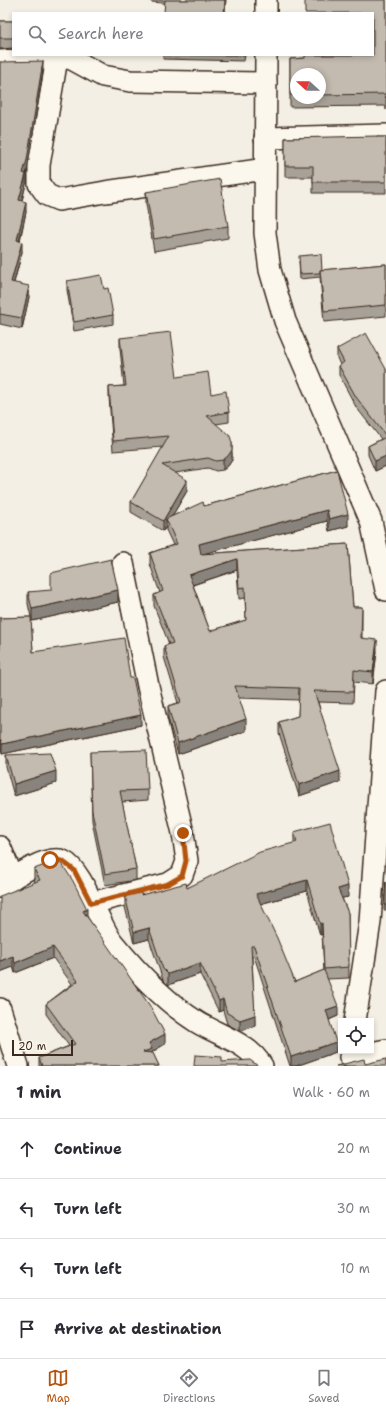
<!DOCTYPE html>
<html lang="en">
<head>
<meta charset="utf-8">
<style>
	:root { --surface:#fff; --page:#f7f7f7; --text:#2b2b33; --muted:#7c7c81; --line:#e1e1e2; --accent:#b45309 }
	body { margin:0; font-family:"Shantell Sans",sans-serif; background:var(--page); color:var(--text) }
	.controls { position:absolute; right:12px; bottom:12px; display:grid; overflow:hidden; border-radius:0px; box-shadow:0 2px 6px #0003 }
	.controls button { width:36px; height:36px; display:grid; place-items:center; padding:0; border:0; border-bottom:1px solid var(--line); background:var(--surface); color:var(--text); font:20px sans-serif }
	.compass { position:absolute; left:290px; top:68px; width:36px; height:36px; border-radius:50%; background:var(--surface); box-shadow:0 2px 6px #0003; rotate:291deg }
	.scale { position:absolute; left:12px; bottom:10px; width:61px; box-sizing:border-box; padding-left:4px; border:2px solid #3b2a1e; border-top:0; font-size:11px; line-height:14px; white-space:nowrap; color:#3b2a1e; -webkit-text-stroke:3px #fbf7ec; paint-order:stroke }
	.stop { position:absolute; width:12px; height:12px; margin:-9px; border:3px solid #b45309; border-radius:50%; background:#fff }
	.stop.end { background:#b45309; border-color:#fff; box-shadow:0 1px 4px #0008 }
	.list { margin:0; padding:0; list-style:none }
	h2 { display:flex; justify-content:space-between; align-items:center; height:52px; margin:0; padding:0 16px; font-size:17px }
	h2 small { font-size:13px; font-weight:400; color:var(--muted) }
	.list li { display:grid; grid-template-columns:26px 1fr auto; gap:12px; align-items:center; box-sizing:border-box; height:60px; padding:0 16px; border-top:1px solid var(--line) }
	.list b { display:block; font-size:15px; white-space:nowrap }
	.list em { font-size:13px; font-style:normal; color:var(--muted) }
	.icon { flex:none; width:22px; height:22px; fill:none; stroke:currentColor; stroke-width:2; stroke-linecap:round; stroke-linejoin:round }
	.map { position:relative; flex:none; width:386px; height:1066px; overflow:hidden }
	.search { position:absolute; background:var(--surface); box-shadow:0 2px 6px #0003; left:12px; right:12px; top:12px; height:44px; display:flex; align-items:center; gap:10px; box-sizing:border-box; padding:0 14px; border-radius:0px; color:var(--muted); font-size:15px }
	.sheet { height:292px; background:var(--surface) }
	nav { display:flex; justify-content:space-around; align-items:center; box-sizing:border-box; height:56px; border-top:1px solid var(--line); background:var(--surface); font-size:11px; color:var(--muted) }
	nav a { display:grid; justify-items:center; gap:2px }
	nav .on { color:var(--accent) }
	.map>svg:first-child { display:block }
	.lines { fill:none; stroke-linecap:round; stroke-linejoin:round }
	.minor-casing { stroke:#3b2a1e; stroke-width:24 }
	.minor { stroke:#fbf7ec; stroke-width:21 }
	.wall { fill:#a8a197; stroke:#3b2a1e; fill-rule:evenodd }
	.shaded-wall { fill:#88837b; stroke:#3b2a1e }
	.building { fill:#c3bbb0; stroke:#3b2a1e; fill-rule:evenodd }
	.route { stroke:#b45309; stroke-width:5 }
</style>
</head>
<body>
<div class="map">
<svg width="386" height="1066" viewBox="0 0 386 1066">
	<rect width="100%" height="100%" fill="#f3efe4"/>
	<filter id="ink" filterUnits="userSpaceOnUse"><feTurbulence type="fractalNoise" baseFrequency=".025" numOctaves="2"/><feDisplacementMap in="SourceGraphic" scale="8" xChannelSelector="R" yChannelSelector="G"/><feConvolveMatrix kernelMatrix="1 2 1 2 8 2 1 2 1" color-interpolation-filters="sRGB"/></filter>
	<g filter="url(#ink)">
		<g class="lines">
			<g class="minor-casing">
				<g id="minor">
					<path d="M266 13V0"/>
					<path d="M266 55 265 233 270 270 285 321 371 521 386 590"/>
					<path d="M57 58 39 165V184L47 195 59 200 105 192 265 169"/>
					<path d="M0 61 70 58 103 76 130 81 266 83"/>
					<path d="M265 138 386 135"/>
					<path d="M0 847 13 878"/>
					<path d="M0 887C12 878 48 854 63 861 83 870 98 924 113 943 137 972 165 1002 197 1022 218 1035 249 1043 262 1066"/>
					<path d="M91 903 168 884 182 875 187 861 183 833 148 686 123 563"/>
					<path d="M0 1009 18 1066"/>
					<path d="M355 1021 370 922 386 691"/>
					<path d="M350 1057 386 1050"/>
				</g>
			</g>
			<use href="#minor" class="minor"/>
		</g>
		<g class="wall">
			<path d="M151 0H226L164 3 151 2Z"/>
			<path d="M386 0V110V106L290 107V59L305 58ZM296 74H320V98H296Z"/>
			<path d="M0 21H13V48L0 49Z"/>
			<path d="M163 55H245L244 61 163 59Z"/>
			<path d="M0 62 43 71 26 174V184L22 201 26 212 20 241 22 252 14 283 29 297 22 329 0 324Z"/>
			<path d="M377 137H386V193H313V177H285V138Z"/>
			<path d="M146 192 228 226V238L154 251 146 204Z"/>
			<path d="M299 261 322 270 386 264V316L324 322 320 277 300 279Z"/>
			<path d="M67 281 104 289 113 315V324L74 331 67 290Z"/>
			<path d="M120 338 177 377 211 394 229 412V422L216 424 232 453V460L228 466 223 470 216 471 208 468 175 473 187 491 172 516 204 506 337 470 348 526 329 531 327 521 201 554 348 544 353 607H362V639L377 651 373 684 354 682 353 703 318 702 340 782 299 796 279 733V722L298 716 299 700 239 698 246 731 178 754 168 718V706L178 703 164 657V646L169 644 154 606V595L160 593 150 564V553L173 545 166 530V527L163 531 131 512V502L163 447 113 451 109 397V387L124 386 120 349ZM237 570 239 599 245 598 246 620 210 631 193 585Z"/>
			<path d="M337 349 386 369V466L375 471 368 455V446L381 439 356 407 339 375V366L340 365 337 358Z"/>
			<path d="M28 592 118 602 32 621 31 618 33 652 130 678 141 725 2 754 1 750H0V618L31 617 28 604Z"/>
			<path d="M90 752 148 790V800L122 802 136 869V880L105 885 92 821Z"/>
			<path d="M6 755 56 783 14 796 6 767Z"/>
			<path d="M294 832 348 897 342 898 348 913 349 978 327 979 338 1016 329 1020 336 1052 296 1066H290L254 956 252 957 255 1026 240 1031 227 1024 223 1010 219 1012 200 974 168 985 163 980 149 939 134 943 125 907V896L141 895 187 888 294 843ZM307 891 320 935 322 934 324 970 295 982 260 904Z"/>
			<path d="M34 869 87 916 165 1044 152 1052 159 1066H39V1058L69 1046 46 1014V1004L72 984 53 958 15 973 13 967 0 972 35 882 34 880Z"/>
			<path d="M386 882V910H384Z"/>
		</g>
		<g class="shaded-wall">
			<path d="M225 0H226L225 13H224Z"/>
			<path d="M43 61V71L27 171 23 183V173Z"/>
			<path d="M26 174V184L19 211V200Z"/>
			<path d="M26 202V212L17 251V240Z"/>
			<path d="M22 242V252L11 293V282Z"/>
			<path d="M29 286V297L22 329V318Z"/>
			<path d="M232 443V460L228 466 223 470V460Z"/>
			<path d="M386 456V466L375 471V461Z"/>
			<path d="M187 480V491L168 523 166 519V527L163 531V521Z"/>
			<path d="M327 510V521L199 555V544Z"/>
			<path d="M348 514V526L329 531V519Z"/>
			<path d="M237 559V570L189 586V575Z"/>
			<path d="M118 590V602L32 621V609Z"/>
			<path d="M377 640V651L373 684V672Z"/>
			<path d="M141 715V725L2 754V744Z"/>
			<path d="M246 719V731L178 754V743Z"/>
			<rect x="0" y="740" width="1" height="10"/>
			<path d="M56 771V783L14 796V784Z"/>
			<path d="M340 771V782L299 796V785Z"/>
			<path d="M307 880V891L256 905V894Z"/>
			<path d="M348 886V897L338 899V889Z"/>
			<path d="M87 909V920L83 911Z"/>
			<path d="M322 923V934L320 935V924Z"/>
			<path d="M149 928V939L134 943V932Z"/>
			<path d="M53 947V958L15 973V963Z"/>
			<path d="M13 956V967L0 972V961Z"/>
			<path d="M200 963V974L168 985V974Z"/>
			<path d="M223 999V1010L219 1012V1001Z"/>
			<path d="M338 1006V1016L326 1021V1010Z"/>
			<path d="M255 1015V1026L240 1031V1020Z"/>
			<path d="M165 1034V1044L152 1052V1060L143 1052 149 1043Z"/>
			<path d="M336 1042V1052L296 1066H291V1057Z"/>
		</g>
		<g class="building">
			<path d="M165 0H225L224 13H164Z"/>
			<path d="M305 0H386V98V94L320 95V74H296V95H290V59L305 58V55H373V13H305Z"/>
			<rect x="0" y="21" width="13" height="17"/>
			<path d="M43 61 27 160 23 173 26 174 19 200 26 202 17 240 22 242 11 282 29 286 22 318 0 314V62Z"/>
			<path d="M377 136V137H386V182H313V166H285V138Z"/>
			<path d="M220 179 228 226 154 239 146 192Z"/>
			<path d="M321 254 322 270H320V273L300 274 299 256Z"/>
			<path d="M386 264V305L324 311 320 270Z"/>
			<path d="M101 275 104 289 108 288 113 315 74 322 67 281Z"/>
			<path d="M171 332 177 377 208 372 211 394 226 391 229 412 207 416 230 436 232 443V450L228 456 223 460 216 461 208 458 162 465 187 480 163 521 131 502 169 436 113 441 109 387 126 386 120 338Z"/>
			<path d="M366 333 386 369V436L356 397 339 366 344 362 337 349Z"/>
			<path d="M386 437V456L375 461 368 446Z"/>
			<path d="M337 470 348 514 329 519 327 510 199 544 201 554 348 544 353 607H362L361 638 377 640 373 672 354 670 353 692 314 691 340 771 299 785 279 722 298 716 299 688 235 686 246 719 178 743 168 706 181 702 164 646 173 643 154 595 163 591 150 553 177 544 166 519 203 502 204 506ZM237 559 239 588 245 587 246 620 210 631 189 575Z"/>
			<path d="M111 559 118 590 32 609 28 592 51 590V573Z"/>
			<path d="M31 617 33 652 124 638 130 678H133L141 715 2 744 1 740H0V618Z"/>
			<path d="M146 750 148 790 120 791 136 869 105 874 92 811 90 752Z"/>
			<path d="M50 753 56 771 14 784 6 755Z"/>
			<path d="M330 822 348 886 338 889 348 913 349 967 324 969 322 923 320 924 307 880 256 894 277 938 295 982 324 970 338 1006 326 1010 336 1042 291 1057 254 946H251L255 1015 240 1020 227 1013 223 999 219 1001 200 963 168 974 163 969 149 928 134 932 125 896 141 892V895L186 883 187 888 260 852 297 842 294 832Z"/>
			<path d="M56 861 62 864 73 881 87 909 83 911 150 1006 165 1034 149 1043 152 1049 143 1052 153 1053 159 1066H42L39 1058 75 1044 46 1004 78 981 53 947 15 963 13 956 0 961V896L40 880 34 869Z"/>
			<path d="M386 882V905H384Z"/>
			<path d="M195 1055 222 1057V1062L250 1060 258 1066H194Z"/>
			<path d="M364 1059 365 1064 386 1059V1066H336Z"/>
		</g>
	</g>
	<g class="lines" filter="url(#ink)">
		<path class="route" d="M50 860 62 861 74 870 91 903 168 884 182 876 186 861 183 833"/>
	</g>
</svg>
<div class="controls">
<button><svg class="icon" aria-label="locate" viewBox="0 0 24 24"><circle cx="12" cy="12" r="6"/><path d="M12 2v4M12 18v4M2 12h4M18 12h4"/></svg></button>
</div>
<svg class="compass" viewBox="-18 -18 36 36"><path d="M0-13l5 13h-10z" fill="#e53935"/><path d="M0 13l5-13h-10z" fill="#7c7c81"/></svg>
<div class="scale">20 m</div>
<div class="stop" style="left:50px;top:860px"></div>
<div class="stop end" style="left:183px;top:833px"></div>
<div class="search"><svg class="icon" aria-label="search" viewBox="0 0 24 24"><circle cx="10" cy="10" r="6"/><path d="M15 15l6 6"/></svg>Search here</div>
</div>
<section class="sheet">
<h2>1 min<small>Walk · 60 m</small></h2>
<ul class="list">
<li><svg class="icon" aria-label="ahead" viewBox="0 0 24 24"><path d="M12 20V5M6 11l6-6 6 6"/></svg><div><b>Continue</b></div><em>20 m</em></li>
<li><svg class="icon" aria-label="left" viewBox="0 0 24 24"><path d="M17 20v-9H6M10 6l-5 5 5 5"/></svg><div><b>Turn left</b></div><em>30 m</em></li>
<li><svg class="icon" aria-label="left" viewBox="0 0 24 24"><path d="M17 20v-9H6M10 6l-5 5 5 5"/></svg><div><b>Turn left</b></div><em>10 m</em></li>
<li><svg class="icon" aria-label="arrive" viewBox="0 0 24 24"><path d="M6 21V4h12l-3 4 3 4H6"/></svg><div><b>Arrive at destination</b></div></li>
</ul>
</section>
<nav>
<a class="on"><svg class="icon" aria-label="map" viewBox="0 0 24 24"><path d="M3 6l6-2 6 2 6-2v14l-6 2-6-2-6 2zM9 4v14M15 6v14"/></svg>Map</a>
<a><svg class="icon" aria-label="directions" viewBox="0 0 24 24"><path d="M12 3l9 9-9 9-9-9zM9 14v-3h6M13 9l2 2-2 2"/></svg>Directions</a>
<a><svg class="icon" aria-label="saved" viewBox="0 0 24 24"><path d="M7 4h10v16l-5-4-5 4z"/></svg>Saved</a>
</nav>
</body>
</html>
